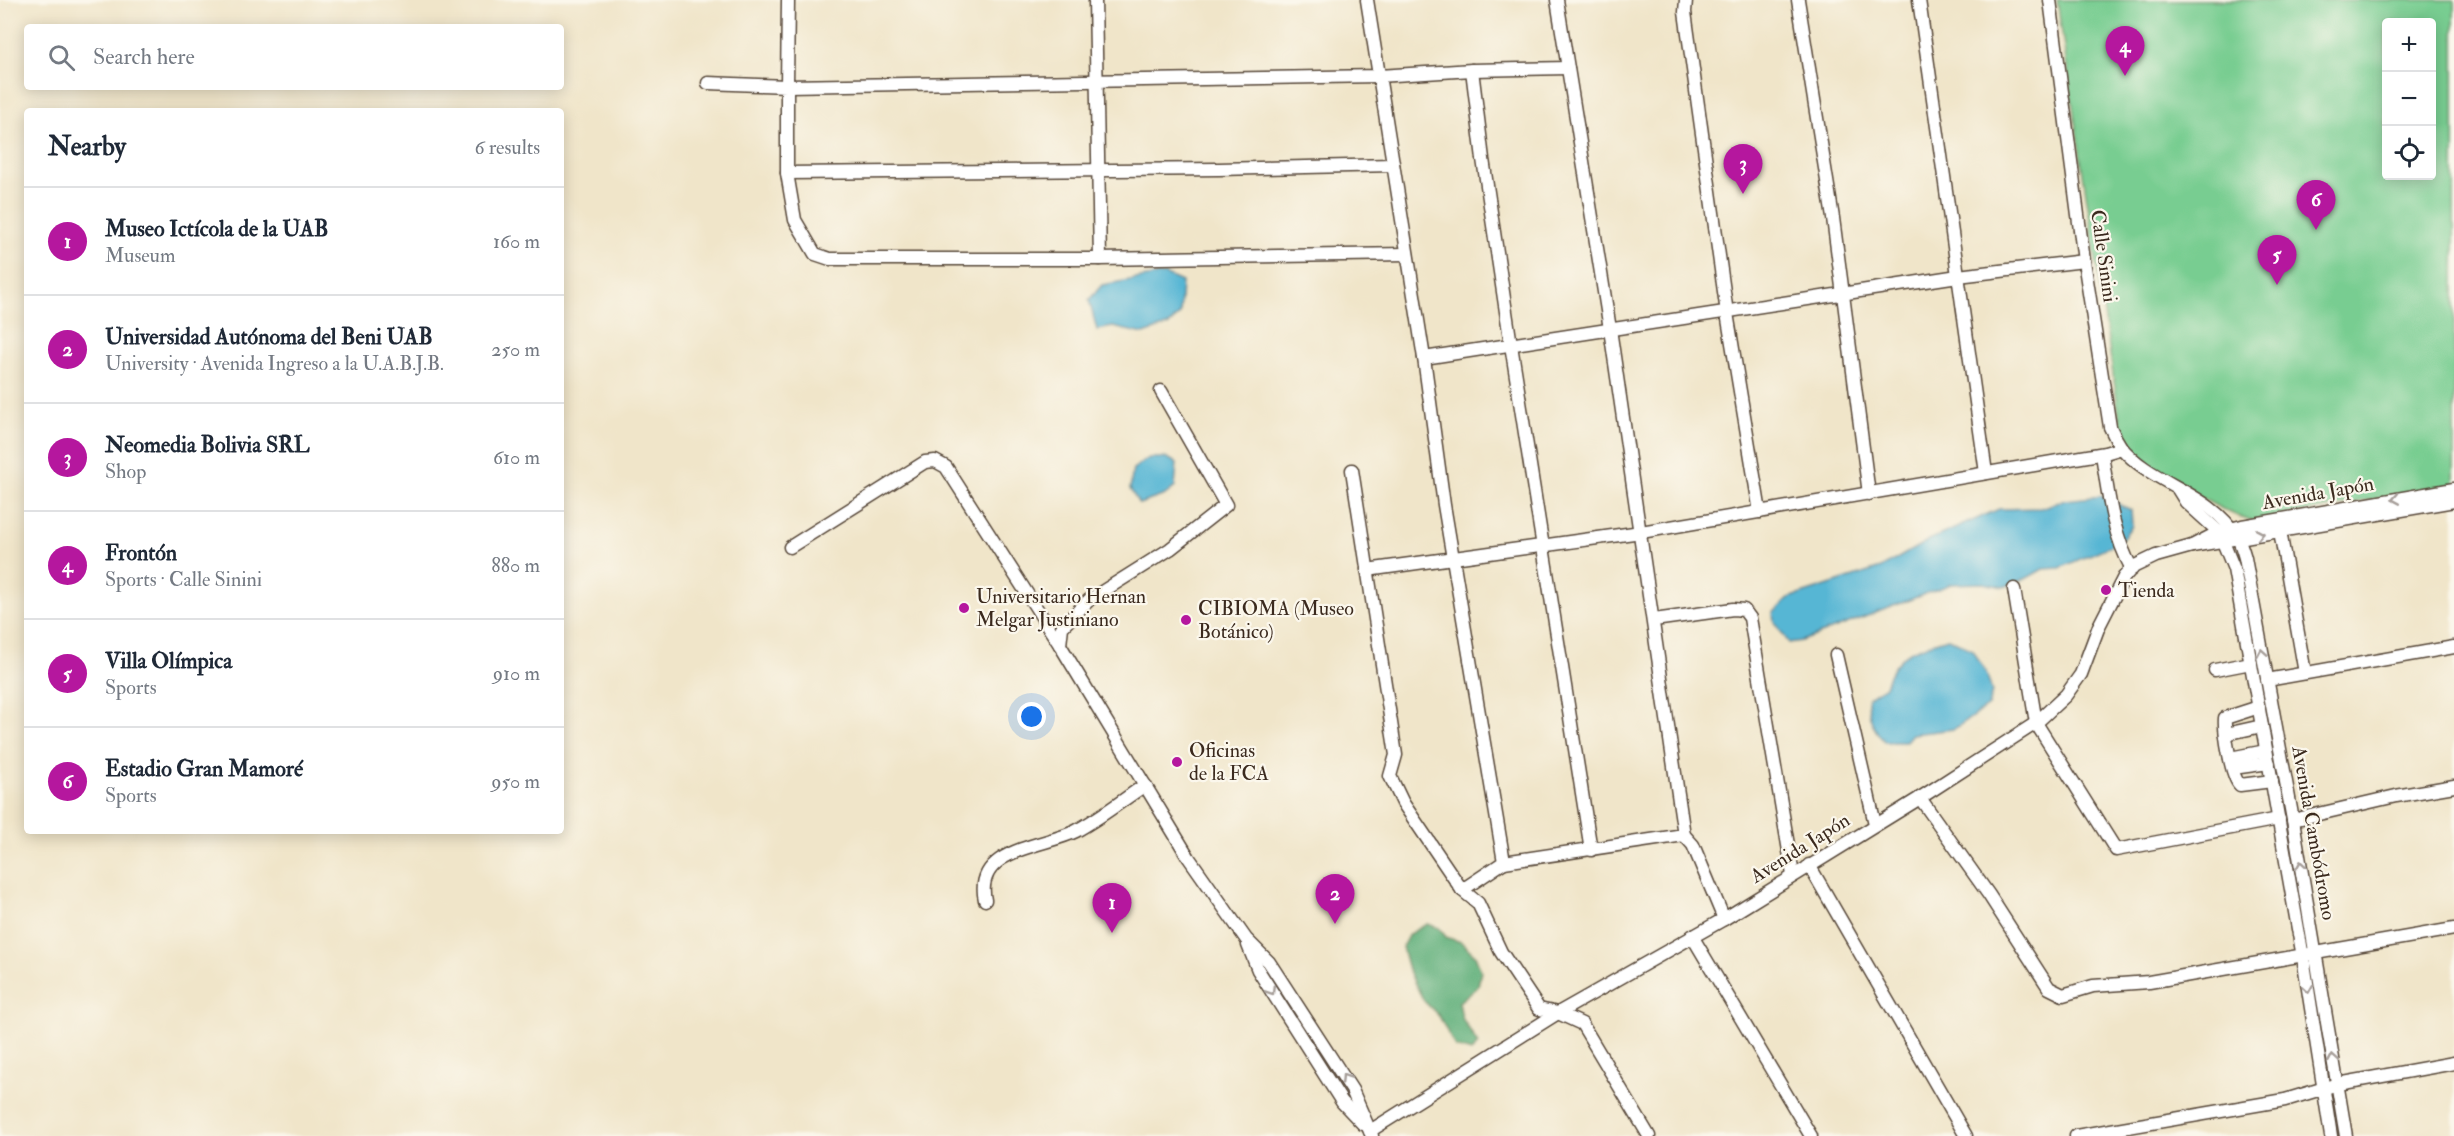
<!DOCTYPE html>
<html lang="en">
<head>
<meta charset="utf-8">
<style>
	:root { --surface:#fff; --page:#f2f2f3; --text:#1f2937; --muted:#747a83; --line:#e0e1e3; --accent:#b5179e }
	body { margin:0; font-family:"IM FELL Double Pica",serif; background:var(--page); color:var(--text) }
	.controls { position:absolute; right:18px; top:18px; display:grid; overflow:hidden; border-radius:6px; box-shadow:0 3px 15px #0003 }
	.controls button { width:54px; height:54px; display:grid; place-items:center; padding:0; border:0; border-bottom:2px solid var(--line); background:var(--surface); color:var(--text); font:30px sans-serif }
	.you { position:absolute; left:1032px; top:717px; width:21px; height:21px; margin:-15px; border:4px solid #fff; border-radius:50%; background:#1a73e8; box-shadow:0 0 0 9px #1a73e833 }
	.badge { display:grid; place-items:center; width:39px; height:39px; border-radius:50%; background:var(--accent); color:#fff; font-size:20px; font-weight:700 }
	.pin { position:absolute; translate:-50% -50px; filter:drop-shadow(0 2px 3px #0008) }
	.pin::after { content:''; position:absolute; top:32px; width:21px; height:18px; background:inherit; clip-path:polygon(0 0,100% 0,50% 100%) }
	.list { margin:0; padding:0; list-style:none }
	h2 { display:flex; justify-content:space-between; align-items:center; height:78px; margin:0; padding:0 24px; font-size:26px }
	h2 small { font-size:20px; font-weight:400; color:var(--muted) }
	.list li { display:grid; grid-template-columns:39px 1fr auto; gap:18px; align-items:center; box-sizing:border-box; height:108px; padding:0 24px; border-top:2px solid var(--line) }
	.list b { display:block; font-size:22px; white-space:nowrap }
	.list p { margin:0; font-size:20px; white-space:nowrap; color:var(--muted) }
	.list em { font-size:20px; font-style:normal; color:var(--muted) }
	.icon { flex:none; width:33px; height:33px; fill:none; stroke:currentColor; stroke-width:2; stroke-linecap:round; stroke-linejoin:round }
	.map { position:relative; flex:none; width:2454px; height:1136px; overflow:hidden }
	.search { position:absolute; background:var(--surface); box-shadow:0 3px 15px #0003; left:24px; top:24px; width:540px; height:66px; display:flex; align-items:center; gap:15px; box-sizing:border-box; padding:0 21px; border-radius:6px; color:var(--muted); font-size:22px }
	.panel { position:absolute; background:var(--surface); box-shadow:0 3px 15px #0003; left:24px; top:108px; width:540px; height:726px; border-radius:6px }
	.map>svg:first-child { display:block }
	.green { fill:#78cd91; stroke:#5a7c58; stroke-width:1.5; fill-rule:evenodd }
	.forest { fill:#62b07b; stroke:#4e6d4c; stroke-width:1.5 }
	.water { fill:#56b6d4; stroke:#487079; stroke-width:1.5 }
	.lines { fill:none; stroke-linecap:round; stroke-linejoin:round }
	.minor-casing { stroke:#564638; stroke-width:15 }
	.minor { stroke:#fff; stroke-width:12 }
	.oneway { stroke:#a79f9a }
	.poi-dot { fill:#b5179e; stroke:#fbf7ec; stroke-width:2 }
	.labels { text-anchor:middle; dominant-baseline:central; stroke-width:4.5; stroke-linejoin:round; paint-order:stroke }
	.street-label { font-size:20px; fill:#3b2a1e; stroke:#fbf7ec }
	.poi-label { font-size:20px; fill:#3b2a1e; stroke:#fbf7ec; text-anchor:start }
</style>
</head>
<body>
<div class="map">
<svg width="2454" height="1136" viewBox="0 0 2454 1136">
	<rect width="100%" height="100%" fill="#fbf7ec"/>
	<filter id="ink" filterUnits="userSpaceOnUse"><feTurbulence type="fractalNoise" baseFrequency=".0167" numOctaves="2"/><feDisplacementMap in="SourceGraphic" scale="12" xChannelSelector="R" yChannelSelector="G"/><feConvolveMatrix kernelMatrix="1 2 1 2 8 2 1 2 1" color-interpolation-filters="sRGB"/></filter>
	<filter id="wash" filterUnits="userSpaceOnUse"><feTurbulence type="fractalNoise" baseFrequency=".008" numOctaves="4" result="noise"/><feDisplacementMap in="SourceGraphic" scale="24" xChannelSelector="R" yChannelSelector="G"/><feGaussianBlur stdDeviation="1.35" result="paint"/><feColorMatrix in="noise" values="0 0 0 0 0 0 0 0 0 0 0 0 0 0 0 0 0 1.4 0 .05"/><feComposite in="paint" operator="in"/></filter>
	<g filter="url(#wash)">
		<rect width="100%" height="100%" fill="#f0e5c9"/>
		<path class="green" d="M2057 0H2454V484L2253 522C2220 511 2138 467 2124 435 2119 423 2118 407 2116 394ZM2386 22H2432V176H2386Z"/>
		<path class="forest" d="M1427 924 1439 928 1446 937 1461 942 1475 955 1481 971 1478 986 1459 1002 1462 1018 1478 1044 1471 1052 1455 1047 1439 1016 1424 1001 1408 970 1402 947 1409 934Z"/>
		<g class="water">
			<path d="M1164 274 1182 282 1180 314 1169 325 1144 334 1113 327 1097 330 1089 300 1102 285Z"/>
			<path d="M1149 458H1167L1177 463 1175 487 1165 495 1139 504 1130 489 1133 469Z"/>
			<path d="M2103 496 2131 510 2132 526 2119 542 2060 568 2043 569 2027 578 2004 587 1983 583 1951 584 1802 641 1789 643 1774 622 1773 613 1789 598 1881 568 1929 540 1999 509 2041 508 2065 500Z"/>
			<path d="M1948 638 1973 650 1987 675 1992 692 1988 706 1954 729 1912 734 1905 742H1885C1872 728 1868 716 1868 698L1885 686C1895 652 1918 647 1948 638Z"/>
		</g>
	</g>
	<g filter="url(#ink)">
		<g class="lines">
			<g class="minor-casing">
				<g id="minor">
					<path d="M788 0 787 86 1379 76 1472 70 1568 68"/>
					<path d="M1095 0 1100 259"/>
					<path d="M1367 0 1424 358 1444 505 1504 862 1462 890"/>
					<path d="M1557 0 1610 329 1684 835 1693 845 1724 919"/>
					<path d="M1686 0 1685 12 1727 313 1760 512"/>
					<path d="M1798 0 1833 218 1869 494"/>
					<path d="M1919 0 1986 473"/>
					<path d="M2050 0 2084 261 2110 427C2113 434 2117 441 2121 447 2151 484 2211 493 2237 537 2241 543 2243 551 2245 558L2293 820 2346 1136"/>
					<path d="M1472 70 1483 159 1511 345 1591 850"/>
					<path d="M708 83 787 86V173L795 220 815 254 830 259H1100L1407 254"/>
					<path d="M787 173 1219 169 1393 165"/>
					<path d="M1424 358 1958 276 2084 261"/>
					<path d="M1161 391 1226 505 1170 549 1089 600 1062 627 1060 645 1189 858 1246 939 1269 962 1352 1090 1372 1136"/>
					<path d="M2102 454C2108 493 2112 533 2132 569"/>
					<path d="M1352 470 1396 755 1390 776 1403 803 1462 890 1478 903 1501 952 1539 1009 1558 1013 1582 1024 1649 1136"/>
					<path d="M2178 489 2186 502 2219 532 2234 569 2303 957 2331 1136"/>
					<path d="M2454 489 2242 526 2219 532 2192 546 2454 501"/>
					<path d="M2280 531 2305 673"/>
					<path d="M790 547 925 462 935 461 946 467 1060 645"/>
					<path d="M1367 570 1641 532 2105 453 2122 448"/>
					<path d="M2014 589 2036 723 2116 850 2279 819"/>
					<path d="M1654 620 1733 609 1744 610 1750 618 1793 875"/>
					<path d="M1836 655 1875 824"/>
					<path d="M2215 670 2251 663"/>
					<path d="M2267 680 2454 647"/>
					<path d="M2259 707 2225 718C2224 731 2231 777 2240 785L2272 781"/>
					<path d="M2226 734 2262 726"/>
					<path d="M2230 758 2266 751"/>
					<path d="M2233 768 2269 763"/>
					<path d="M1920 798 1989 895 2049 988 2063 995 2093 986 2149 982 2454 929"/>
					<path d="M2293 820 2396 796 2454 786"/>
					<path d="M1504 862 1684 835"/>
					<path d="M1809 865 1966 1136"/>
					<path d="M985 900C973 848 1045 847 1076 831 1100 818 1123 800 1145 785"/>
					<path d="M1692 936 1811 1136"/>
					<path d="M1248 945 1258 970 1342 1102 1363 1124"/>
					<path d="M1370 1131 1558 1013 1724 919 1920 798 2036 723 2066 695 2081 674 2099 626 2124 577 2133 567 2156 556 2192 546"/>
					<path d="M2076 1136 2285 1100 2338 1084 2454 1063"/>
				</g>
			</g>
			<use href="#minor" class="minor"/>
		</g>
		<defs><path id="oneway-chevron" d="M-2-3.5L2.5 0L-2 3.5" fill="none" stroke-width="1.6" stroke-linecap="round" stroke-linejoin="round" transform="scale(1.5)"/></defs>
		<g class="oneway">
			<use href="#oneway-chevron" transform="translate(2396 499) rotate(170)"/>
			<use href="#oneway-chevron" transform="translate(2260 534) rotate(-10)"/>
			<use href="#oneway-chevron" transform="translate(2262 653) rotate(-100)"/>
			<use href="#oneway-chevron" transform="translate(2301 865) rotate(-99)"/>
			<use href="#oneway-chevron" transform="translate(2308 989) rotate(81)"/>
			<use href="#oneway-chevron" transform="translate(1271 991) rotate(57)"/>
			<use href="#oneway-chevron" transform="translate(2333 1058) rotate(-100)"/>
			<use href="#oneway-chevron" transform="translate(1345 1078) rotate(-123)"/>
		</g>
	</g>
	<g class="poi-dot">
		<circle cx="2106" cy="590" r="6"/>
		<circle cx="964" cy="608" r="6"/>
		<circle cx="1186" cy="620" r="6"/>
		<circle cx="1177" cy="762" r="6"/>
	</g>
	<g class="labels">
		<g class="street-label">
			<text transform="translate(2104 256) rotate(82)">Calle Sinini</text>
			<text transform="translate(2318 493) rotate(-10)">Avenida Japón</text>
			<text transform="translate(2314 833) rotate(80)">Avenida Cambódromo</text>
			<text transform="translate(1800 848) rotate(-32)">Avenida Japón</text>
		</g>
		<g class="poi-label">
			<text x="2118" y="590">Tienda</text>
			<text x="976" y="596">Universitario Hernan<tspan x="976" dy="23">Melgar Justiniano</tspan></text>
			<text x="1198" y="608">CIBIOMA (Museo<tspan x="1198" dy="23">Botánico)</tspan></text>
			<text x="1189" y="750">Oficinas<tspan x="1189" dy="23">de la FCA</tspan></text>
		</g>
	</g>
</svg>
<div class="controls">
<button>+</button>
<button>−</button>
<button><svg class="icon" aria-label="locate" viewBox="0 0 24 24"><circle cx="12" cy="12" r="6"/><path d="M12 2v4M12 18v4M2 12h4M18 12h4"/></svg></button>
</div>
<div class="you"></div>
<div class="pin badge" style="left:1112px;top:933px">1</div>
<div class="pin badge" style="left:1335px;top:924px">2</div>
<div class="pin badge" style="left:1743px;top:194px">3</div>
<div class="pin badge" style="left:2125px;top:76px">4</div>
<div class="pin badge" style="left:2277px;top:285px">5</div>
<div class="pin badge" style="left:2316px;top:230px">6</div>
<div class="search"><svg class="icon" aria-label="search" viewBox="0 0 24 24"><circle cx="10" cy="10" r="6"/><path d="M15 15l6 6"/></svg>Search here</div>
<section class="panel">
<h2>Nearby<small>6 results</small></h2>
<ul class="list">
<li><span class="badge">1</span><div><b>Museo Ictícola de la UAB</b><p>Museum</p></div><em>160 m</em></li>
<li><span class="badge">2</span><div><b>Universidad Autónoma del Beni UAB</b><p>University · Avenida Ingreso a la U.A.B.J.B.</p></div><em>250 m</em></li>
<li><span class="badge">3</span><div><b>Neomedia Bolivia SRL</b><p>Shop</p></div><em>610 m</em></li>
<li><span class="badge">4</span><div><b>Frontón</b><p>Sports · Calle Sinini</p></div><em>880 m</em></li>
<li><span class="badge">5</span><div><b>Villa Olímpica</b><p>Sports</p></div><em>910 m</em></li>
<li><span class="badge">6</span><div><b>Estadio Gran Mamoré</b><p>Sports</p></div><em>950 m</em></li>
</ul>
</section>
</div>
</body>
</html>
